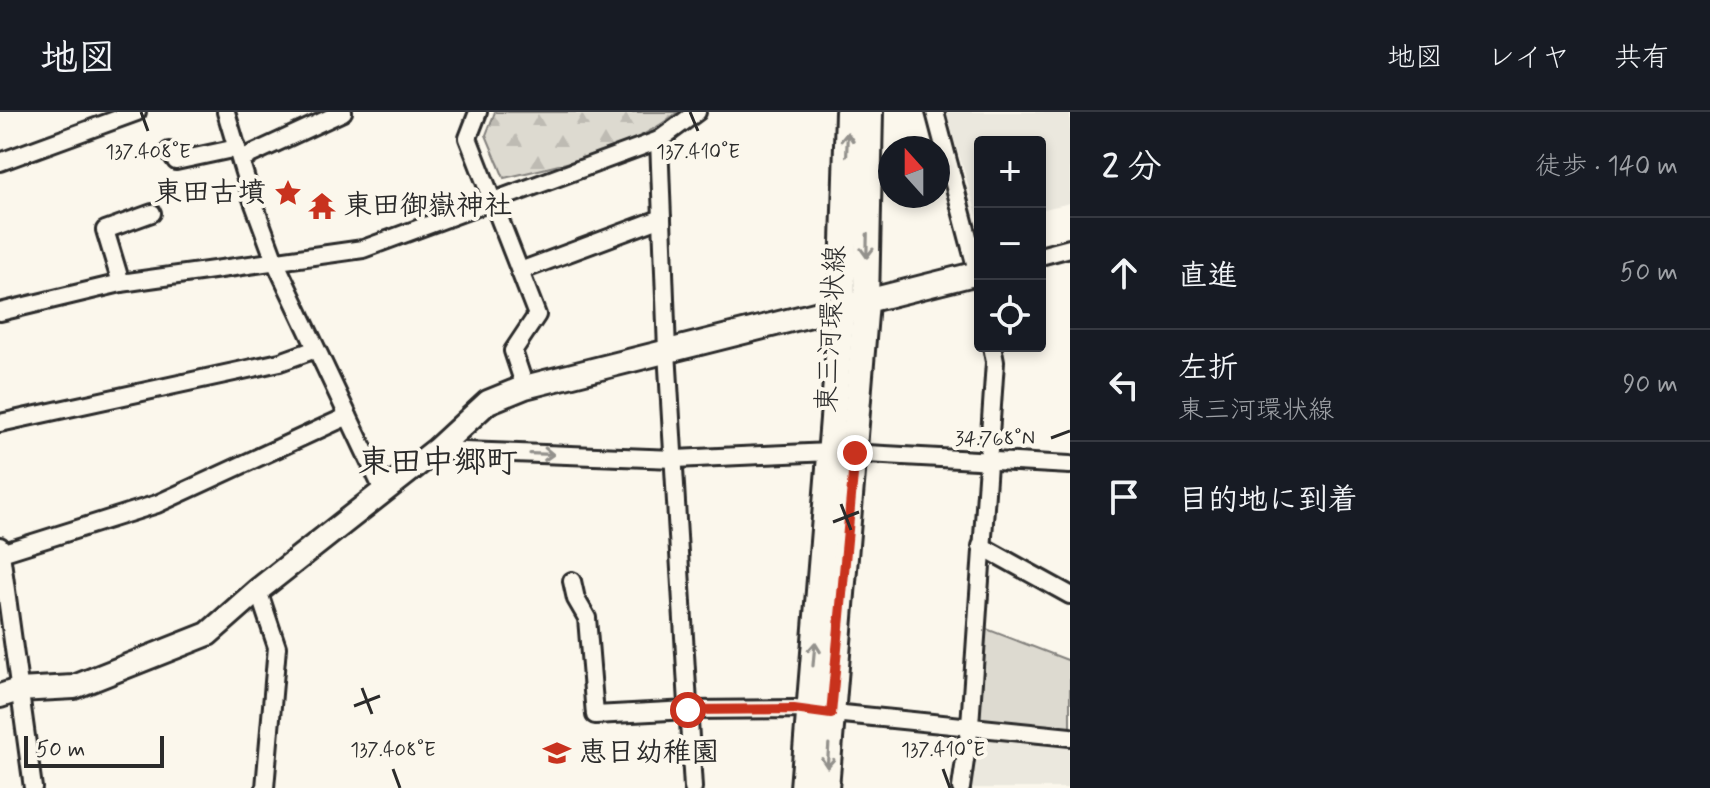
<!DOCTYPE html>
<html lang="ja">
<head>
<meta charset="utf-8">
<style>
	:root { --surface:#171b24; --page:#20242c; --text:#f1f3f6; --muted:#9ea1a6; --line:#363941 }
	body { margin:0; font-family:Mynerve,"Klee One",sans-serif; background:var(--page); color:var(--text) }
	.controls { position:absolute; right:24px; top:24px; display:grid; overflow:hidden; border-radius:8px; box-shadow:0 4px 12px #0003 }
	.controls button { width:72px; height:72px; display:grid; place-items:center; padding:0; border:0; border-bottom:2px solid var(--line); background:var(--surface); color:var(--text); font:40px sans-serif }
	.compass { position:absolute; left:878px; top:24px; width:72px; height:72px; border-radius:50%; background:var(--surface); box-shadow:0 4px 12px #0003; rotate:339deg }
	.scale { position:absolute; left:24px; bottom:20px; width:140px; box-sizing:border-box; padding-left:8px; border:4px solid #2b2b2b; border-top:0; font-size:22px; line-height:28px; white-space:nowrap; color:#2b2b2b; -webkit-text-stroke:6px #fbf7ec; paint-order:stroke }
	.stop { position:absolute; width:24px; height:24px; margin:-18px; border:6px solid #c8321e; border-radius:50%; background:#fff }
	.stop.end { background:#c8321e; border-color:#fff; box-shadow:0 2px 8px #0008 }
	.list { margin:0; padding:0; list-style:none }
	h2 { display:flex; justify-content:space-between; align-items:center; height:104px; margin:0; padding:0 32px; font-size:34px }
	h2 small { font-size:26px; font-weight:400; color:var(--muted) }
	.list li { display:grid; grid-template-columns:52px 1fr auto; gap:24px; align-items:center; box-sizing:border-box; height:112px; padding:0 32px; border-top:2px solid var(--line) }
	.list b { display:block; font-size:30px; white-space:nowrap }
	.list p { margin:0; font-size:26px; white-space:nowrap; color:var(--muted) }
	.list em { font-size:26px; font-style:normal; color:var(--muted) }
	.icon { flex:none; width:44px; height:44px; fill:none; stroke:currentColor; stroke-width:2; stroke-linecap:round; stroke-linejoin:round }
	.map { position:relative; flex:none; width:1070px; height:676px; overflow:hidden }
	header { display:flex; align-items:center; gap:48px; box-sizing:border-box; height:112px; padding:0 40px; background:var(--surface); border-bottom:2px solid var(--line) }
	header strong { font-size:38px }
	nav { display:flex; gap:44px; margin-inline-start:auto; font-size:28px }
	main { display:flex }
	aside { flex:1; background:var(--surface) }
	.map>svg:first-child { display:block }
	.built { fill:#ebe8de }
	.green { fill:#dddad0; stroke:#84827e; stroke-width:2 }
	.forest { fill:url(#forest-firs); stroke:#84827e; stroke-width:2 }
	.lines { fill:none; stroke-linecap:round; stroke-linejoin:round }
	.street-casing { stroke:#2b2b2b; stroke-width:22 }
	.secondary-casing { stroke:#2b2b2b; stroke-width:28 }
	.primary-casing { stroke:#2b2b2b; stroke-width:30 }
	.street { stroke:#fbf7ec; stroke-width:16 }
	.secondary { stroke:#fbf7ec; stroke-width:22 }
	.primary { stroke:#fbf7ec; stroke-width:24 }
	.oneway { stroke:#93918c }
	.route { stroke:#c8321e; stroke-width:10 }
	.ticks { fill:none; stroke:#2b2b2b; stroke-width:3 }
	.labels { text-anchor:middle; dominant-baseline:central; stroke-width:8; stroke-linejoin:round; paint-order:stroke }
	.poi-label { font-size:28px; font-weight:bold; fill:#2b2b2b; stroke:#fbf7ec; text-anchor:start }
	.street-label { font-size:28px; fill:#2b2b2b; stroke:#fbf7ec }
	.quarter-label { font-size:32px; font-weight:bold; fill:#2b2b2b; stroke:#fbf7ec }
	.ticks-label { font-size:20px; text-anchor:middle; fill:#2b2b2b; stroke:#fbf7ec; stroke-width:8; stroke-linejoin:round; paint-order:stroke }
</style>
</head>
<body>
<header>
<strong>地図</strong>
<nav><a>地図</a><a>レイヤ</a><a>共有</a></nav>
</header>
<main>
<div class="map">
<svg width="1070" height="676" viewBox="0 0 1070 676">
	<defs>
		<pattern id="forest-firs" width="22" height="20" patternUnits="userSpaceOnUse" patternTransform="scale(2)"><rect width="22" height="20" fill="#dddad0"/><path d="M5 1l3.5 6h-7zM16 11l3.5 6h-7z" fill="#bebbb3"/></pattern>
	</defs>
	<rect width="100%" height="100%" fill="#fbf7ec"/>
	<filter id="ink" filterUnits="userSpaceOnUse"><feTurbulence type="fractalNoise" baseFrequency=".0125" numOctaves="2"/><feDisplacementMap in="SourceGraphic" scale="16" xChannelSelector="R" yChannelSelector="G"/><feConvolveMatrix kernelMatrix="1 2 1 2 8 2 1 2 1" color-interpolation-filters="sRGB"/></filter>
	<g filter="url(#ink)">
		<g class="built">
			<path d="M946 0H1070V91L1040 98V30H980V112Z"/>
			<path d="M985 623 1070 631V676H970L977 627Z"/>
		</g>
		<path class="green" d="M976 513 1070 549V625L970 613Z"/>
		<path class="forest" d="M495 0H678C628 40 565 52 504 66L486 23Z"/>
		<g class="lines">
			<g class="street-casing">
				<g id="street">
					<path d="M226 0 251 84 275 149 384 380"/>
					<path d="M478 0 468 26 537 203 513 239 525 275"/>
					<path d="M935 0 980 170"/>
					<path d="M659 28 667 239 693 676"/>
					<path d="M169 39 176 49 237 36"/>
					<path d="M241 47 343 0"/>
					<path d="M0 50 137 0"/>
					<path d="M1040 144 1070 136"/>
					<path d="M520 159 662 106"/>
					<path d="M121 171 105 118 152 101"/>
					<path d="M0 200 121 171 363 137 659 28 697 0"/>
					<path d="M0 311 280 250 316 237"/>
					<path d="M436 338 675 347 830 340 1070 353"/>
					<path d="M0 434 33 676"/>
					<path d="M981 434 1070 483"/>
					<path d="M1 441 157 392 348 304"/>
					<path d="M572 469 576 487 587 506 595 603 688 598 794 597 1070 625"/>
					<path d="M258 478 277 535 265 676"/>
					<path d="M961 676 970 613 995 250 992 234"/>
				</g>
			</g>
			<g class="secondary-casing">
				<path id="secondary" d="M0 584 18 578 74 575 208 522 258 478 436 338 488 290 525 275 978 161"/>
			</g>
			<g class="primary-casing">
				<g id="primary">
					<path d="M803 676 842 196 848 0"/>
					<path d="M826 676 866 190 870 0"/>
				</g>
			</g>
			<use href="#street" class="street"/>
			<use href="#secondary" class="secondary"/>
			<use href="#primary" class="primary"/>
		</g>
		<defs><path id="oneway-shaft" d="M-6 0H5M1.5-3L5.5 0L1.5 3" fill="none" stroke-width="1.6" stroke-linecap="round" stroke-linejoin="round" transform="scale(2)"/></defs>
		<g class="oneway">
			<use href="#oneway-shaft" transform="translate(847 32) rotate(-88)"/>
			<use href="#oneway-shaft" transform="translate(867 134) rotate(91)"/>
			<use href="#oneway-shaft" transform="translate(542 342) rotate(2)"/>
			<use href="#oneway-shaft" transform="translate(814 542) rotate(-85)"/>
			<use href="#oneway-shaft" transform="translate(828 644) rotate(94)"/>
		</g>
	</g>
	<g class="lines" filter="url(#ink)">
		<path class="route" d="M688 598 794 597 831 602 855 341"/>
	</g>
	<path class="ticks" d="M141 0 148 19M690 0 698 19M1051 326 1070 319M841 392 851 418M833 410 859 400M362 576 372 602M354 594 380 584M393 657 400 676M943 657 950 676"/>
	<defs>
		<g id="sight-bare" transform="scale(2.16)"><path d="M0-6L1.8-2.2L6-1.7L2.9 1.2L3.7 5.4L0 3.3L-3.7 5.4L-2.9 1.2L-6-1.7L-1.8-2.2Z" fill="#c8321e" stroke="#fbf7ec" stroke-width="2.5" paint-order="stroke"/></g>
		<g id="temple-bare" transform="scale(2.16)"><path d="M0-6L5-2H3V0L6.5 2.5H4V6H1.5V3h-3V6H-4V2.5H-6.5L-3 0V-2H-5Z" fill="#c8321e" stroke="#fbf7ec" stroke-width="2.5" paint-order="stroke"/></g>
		<g id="school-bare" transform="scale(2.16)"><path d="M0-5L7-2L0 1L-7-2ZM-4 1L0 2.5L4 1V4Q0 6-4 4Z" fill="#c8321e" stroke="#fbf7ec" stroke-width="2.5" paint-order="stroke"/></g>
	</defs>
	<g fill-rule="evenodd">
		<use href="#sight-bare" x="288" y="81"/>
		<use href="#temple-bare" x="322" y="94"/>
		<use href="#school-bare" x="557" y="641"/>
	</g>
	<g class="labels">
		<g class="poi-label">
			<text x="266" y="81" text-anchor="end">東田古墳</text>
			<text x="344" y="94">東田御嶽神社</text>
			<text x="579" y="641">恵日幼稚園</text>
		</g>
		<g class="street-label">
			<text transform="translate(832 217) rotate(-87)">東三河環状線</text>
		</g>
		<g class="quarter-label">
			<text x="438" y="351">東田中郷町</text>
		</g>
	</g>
	<g class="ticks-label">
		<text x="148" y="46">137.408°E</text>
		<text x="698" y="46">137.410°E</text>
		<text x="995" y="333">34.768°N</text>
		<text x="393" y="644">137.408°E</text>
		<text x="943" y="644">137.410°E</text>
	</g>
</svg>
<div class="controls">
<button>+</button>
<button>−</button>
<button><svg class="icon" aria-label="locate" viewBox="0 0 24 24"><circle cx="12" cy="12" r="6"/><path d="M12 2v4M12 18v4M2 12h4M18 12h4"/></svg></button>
</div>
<svg class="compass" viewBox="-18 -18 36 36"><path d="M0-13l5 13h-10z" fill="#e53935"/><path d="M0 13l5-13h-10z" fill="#9ea1a6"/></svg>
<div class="scale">50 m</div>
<div class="stop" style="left:688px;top:598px"></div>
<div class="stop end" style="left:855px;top:341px"></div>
</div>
<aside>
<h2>2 分<small>徒歩 · 140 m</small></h2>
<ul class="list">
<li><svg class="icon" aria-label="ahead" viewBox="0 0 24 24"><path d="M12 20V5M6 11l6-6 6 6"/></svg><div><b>直進</b></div><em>50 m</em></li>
<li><svg class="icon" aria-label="left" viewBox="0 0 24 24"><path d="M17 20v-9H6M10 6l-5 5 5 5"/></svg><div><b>左折</b><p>東三河環状線</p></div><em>90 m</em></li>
<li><svg class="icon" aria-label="arrive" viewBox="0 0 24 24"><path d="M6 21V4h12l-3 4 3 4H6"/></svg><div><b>目的地に到着</b></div></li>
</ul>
</aside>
</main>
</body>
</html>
